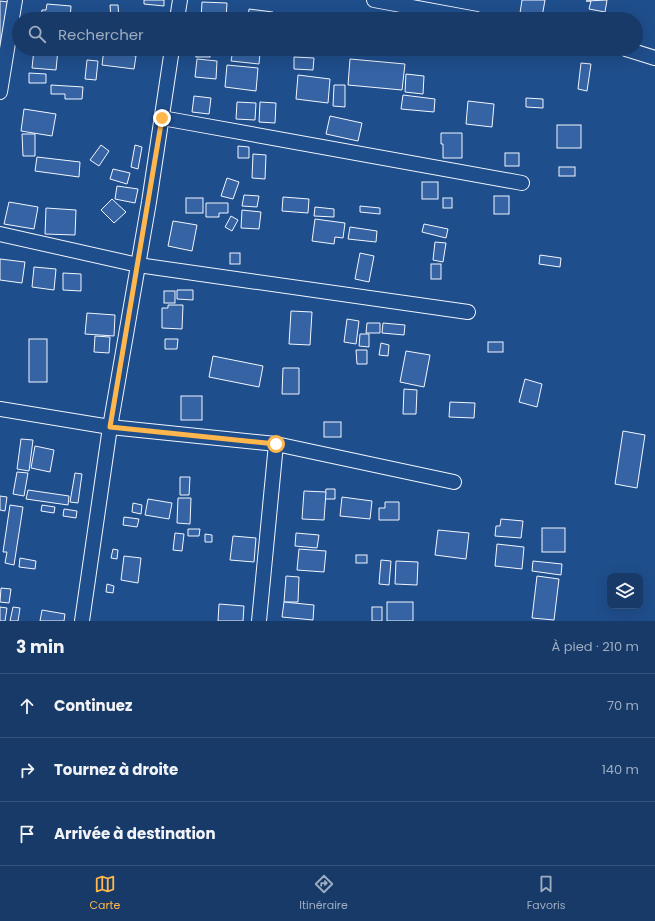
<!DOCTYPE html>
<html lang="fr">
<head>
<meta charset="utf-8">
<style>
	:root { --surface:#173a69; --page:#20416f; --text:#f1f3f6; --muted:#9eadc0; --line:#36547d; --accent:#ffb74d }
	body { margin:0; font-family:Poppins,sans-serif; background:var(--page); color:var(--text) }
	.controls { position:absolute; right:12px; bottom:12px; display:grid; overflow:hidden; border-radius:8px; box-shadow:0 4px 16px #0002 }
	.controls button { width:36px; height:36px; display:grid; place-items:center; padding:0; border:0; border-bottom:1px solid var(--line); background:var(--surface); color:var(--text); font:20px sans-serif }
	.stop { position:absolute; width:12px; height:12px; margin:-9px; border:3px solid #ffb74d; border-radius:50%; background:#fff }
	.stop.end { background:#ffb74d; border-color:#fff; box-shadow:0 1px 4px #0008 }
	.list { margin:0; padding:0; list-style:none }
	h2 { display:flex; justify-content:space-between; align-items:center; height:52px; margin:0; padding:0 16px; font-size:17px }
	h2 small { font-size:13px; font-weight:400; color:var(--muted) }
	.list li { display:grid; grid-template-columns:26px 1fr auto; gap:12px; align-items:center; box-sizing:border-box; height:64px; padding:0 16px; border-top:1px solid var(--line) }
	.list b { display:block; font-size:15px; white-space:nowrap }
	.list em { font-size:13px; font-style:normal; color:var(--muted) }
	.icon { flex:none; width:22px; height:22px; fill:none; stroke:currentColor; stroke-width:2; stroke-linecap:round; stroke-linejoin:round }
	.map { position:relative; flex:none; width:655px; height:621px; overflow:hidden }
	.search { position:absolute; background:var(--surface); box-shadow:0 4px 16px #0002; left:12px; right:12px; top:12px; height:44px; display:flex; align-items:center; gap:10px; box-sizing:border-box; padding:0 14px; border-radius:22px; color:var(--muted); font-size:15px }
	.sheet { height:244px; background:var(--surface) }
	nav { display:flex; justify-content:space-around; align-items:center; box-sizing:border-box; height:56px; border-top:1px solid var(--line); background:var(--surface); font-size:11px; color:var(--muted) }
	nav a { display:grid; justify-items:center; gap:2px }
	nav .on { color:var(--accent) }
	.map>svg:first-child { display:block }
	.building { fill:#3563a3; stroke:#f2f6ff }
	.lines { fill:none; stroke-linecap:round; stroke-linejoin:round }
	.street-casing { stroke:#f2f6ff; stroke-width:16 }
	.street { stroke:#1f4e8c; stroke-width:14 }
	.route { stroke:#ffb74d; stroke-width:5 }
</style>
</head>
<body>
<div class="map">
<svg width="655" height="621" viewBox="0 0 655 621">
	<rect width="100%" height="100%" fill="#1f4e8c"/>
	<g class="building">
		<path d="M144 0H164V6L144 4Z"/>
		<path d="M522 0H545L542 17 520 13Z"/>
		<path d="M607 0 605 12 589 9 591 1H586Z"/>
		<path d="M0 1 8 2 3 46 0 45Z"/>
		<path d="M202 2 227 3 226 19H201Z"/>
		<path d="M47 4 71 6 70 19H41L42 10H46Z"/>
		<path d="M110 5H118L119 19H111Z"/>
		<path d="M249 9 273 12 272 19H248Z"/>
		<path d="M34 49H58L56 70 32 68Z"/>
		<path d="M104 49H131L130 55 136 56 134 69 102 65Z"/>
		<rect x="196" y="50" width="14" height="7"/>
		<path d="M233 50 260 53 259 64 231 61Z"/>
		<path d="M294 57 314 58 313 70 294 69Z"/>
		<path d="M197 59 217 61 216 79 195 77Z"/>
		<path d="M350 59 405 64 402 90 348 85Z"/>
		<path d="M87 60 98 61 96 80 85 79Z"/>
		<path d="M581 63 591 64 587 91 578 89Z"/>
		<path d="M227 65 258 68 256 91 225 87Z"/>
		<path d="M29 73 46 74V83H29Z"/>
		<path d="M406 74 424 76 423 94 405 92Z"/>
		<path d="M298 75 330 79 328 103 296 99Z"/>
		<path d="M51 85 83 87 82 99H65V94H51Z"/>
		<path d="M334 85H345V107L333 106Z"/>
		<path d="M403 95 435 99 434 112 401 109Z"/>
		<path d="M194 96 211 98 209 114 192 112Z"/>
		<path d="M526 98 543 99V108L526 107Z"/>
		<path d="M468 101 494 104 492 127 466 124Z"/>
		<path d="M237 102 256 103 255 120 236 119Z"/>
		<path d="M260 102 276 103 275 123 259 122Z"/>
		<path d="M24 109 56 114 52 136 21 131Z"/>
		<path d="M330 116 362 123 358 141 326 134Z"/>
		<rect x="557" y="125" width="24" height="23"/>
		<path d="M441 133H462V158H443V144H441Z"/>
		<path d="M22 134H35V156H23Z"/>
		<path d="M101 145 109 151 99 166 90 160Z"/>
		<path d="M135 145 142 147 138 169 131 167Z"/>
		<path d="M238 146 249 147V158H238Z"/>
		<rect x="505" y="153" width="14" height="13"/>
		<path d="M253 154 266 155 265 179 252 178Z"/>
		<path d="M37 157 80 162 79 177 35 171Z"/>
		<rect x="559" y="167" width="16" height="9"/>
		<path d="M113 169 130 173 127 184 110 179Z"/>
		<path d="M227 178 239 182 233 199 221 196Z"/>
		<rect x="422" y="182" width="16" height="17"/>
		<path d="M117 186 138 189 135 203 115 199Z"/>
		<path d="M244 195 259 196 257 207 242 206Z"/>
		<rect x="494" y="196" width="15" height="18"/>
		<path d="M283 197 309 199 308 213 282 211Z"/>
		<rect x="186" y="198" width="17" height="15"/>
		<rect x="443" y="198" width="9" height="10"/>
		<path d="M112 199 126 212 114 223 101 210Z"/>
		<path d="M9 202 38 207 34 229 4 224Z"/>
		<path d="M206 203H228V213H219V217H206Z"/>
		<path d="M360 206 380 208V214L360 212Z"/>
		<path d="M315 207 334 209V217L314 216Z"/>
		<path d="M46 208 76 210 75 235 45 234Z"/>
		<path d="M242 210 261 212 259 229 241 228Z"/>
		<path d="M231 216 238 220 232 231 225 227Z"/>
		<path d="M315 219 345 223 343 238 335 237 334 244 312 241Z"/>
		<path d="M173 221 197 225 192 251 168 246Z"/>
		<path d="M424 224 448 229 446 238 422 232Z"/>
		<path d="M350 227 377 231 376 242 348 239Z"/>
		<path d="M435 242 446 243 443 262 433 260Z"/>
		<rect x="230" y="253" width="10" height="11"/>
		<path d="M360 253 374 256 369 282 355 279Z"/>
		<path d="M540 255 561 258 560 267 539 264Z"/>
		<path d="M0 259 25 262 22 283 0 280Z"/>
		<rect x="431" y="264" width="10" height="15"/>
		<path d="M34 267 56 269 54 290 32 287Z"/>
		<path d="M63 273 81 274V291L63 290Z"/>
		<path d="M177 290H193V300L177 299Z"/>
		<rect x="164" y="291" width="11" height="12"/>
		<path d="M168 305H183L182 329 162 328V308H168Z"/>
		<path d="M291 311 312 312 310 345 289 344Z"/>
		<path d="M87 313 115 315 114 336 85 334Z"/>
		<path d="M347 319 359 321 356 344 344 342Z"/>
		<path d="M367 323H380V333H366Z"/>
		<path d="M383 323 405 325 404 335 382 333Z"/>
		<path d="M360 334H369V347L359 346Z"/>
		<path d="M95 336 110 337 109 353 94 352Z"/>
		<rect x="29" y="339" width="18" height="43"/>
		<path d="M165 339H178L177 349H165Z"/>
		<rect x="488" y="342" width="15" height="10"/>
		<path d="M381 343 389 345 388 356 379 355Z"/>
		<path d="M356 350H367V364H357Z"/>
		<path d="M406 351 430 355 424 387 400 382Z"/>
		<path d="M213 356 263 366 259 387 209 377Z"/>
		<path d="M283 368H299V394H282Z"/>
		<path d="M525 379 542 384 537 407 519 402Z"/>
		<path d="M404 389 417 390 416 414H403Z"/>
		<rect x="181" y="396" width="21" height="24"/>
		<path d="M450 402 475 403 474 418 449 417Z"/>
		<rect x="324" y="422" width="17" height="15"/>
		<path d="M623 431 645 435 637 488 615 484Z"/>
		<path d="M21 439 33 440 29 471 17 469Z"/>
		<path d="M35 446 54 450 50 472 31 468Z"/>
		<path d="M17 472 28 473 24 496 13 494Z"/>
		<path d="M75 473 82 474 78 503 70 502Z"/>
		<path d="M180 477H190L189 495H180Z"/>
		<path d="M326 489H335V499H325Z"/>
		<path d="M28 490 69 496 68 505 26 499Z"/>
		<path d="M304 491 326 492 324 520 302 519Z"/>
		<path d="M0 496 7 497 5 511 0 510Z"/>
		<path d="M342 497 372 501 370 519 340 516Z"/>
		<path d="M178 498H191L190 524 177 523Z"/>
		<path d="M148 499 172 503 169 519 145 515Z"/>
		<path d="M385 502H399V520H379V508H385Z"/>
		<path d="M133 503 142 505 141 514 132 512Z"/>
		<path d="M10 505 23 507 14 565 5 563 7 552H3Z"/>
		<path d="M42 505 55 507 54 513 41 511Z"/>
		<path d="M64 509 77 511 76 518 63 516Z"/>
		<path d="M124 517 139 519 137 527 123 525Z"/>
		<path d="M501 519 523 521 521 538 495 536 496 526H500Z"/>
		<rect x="542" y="528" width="23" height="24"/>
		<path d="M188 529H200L199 536H188Z"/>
		<path d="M438 530 469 533 466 559 435 555Z"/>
		<path d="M175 533 184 534 182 551 173 550Z"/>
		<path d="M296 533 319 535 317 548 295 546Z"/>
		<path d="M205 534 212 535V542H205Z"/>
		<path d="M233 536 256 538 254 562 230 560Z"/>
		<path d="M497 544 524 547 522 569 495 566Z"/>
		<path d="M113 549 118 550 117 559 111 558Z"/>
		<path d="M299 549 326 551 324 572 297 570Z"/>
		<rect x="356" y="555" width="11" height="8"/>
		<path d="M124 556 141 558 138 583 121 580Z"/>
		<path d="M20 558 36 561 35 569 19 567Z"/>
		<path d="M381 560 391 561 389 585 379 584Z"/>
		<path d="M396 561 418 562 417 585 395 584Z"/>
		<path d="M533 561 562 564 561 575 532 571Z"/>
		<path d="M286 576 299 577 298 602H284Z"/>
		<path d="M537 576 559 579 554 620 532 618Z"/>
		<path d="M107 584 114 586 113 593 106 592Z"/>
		<path d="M1 588 11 589 9 603 0 602Z"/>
		<path d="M284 602 314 605 313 620 282 617Z"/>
		<rect x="387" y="602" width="26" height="19"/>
		<path d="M219 604 244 606 243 621H218Z"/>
		<path d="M0 607 7 608 5 621H0Z"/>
		<path d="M13 607 20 608 18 621H10Z"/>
		<rect x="372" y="607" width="10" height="14"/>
		<path d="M42 610 65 614 64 621H40Z"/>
	</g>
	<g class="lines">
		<g class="street-casing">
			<g id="street">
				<path d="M374 0 477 19"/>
				<path d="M177 19 180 0"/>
				<path d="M626 49 655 58"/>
				<path d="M0 92 15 0"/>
				<path d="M162 118 522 183"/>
				<path d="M0 234 138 265 468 312"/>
				<path d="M0 409 110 427 276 444 454 482"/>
				<path d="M82 621 110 427 149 202 172 49"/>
				<path d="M259 621 276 444"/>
			</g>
		</g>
		<use href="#street" class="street"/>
	</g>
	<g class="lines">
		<path class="route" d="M162 118 110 427 276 444"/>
	</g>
</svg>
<div class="controls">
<button><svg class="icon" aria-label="layers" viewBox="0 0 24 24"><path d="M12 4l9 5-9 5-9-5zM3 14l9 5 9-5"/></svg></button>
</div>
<div class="stop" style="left:276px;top:444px"></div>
<div class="stop end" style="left:162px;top:118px"></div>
<div class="search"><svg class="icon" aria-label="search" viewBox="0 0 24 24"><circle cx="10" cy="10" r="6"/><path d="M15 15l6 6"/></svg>Rechercher</div>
</div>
<section class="sheet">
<h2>3 min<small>À pied · 210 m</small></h2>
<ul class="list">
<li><svg class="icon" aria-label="ahead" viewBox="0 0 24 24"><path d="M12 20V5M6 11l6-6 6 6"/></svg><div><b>Continuez</b></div><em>70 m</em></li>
<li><svg class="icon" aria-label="right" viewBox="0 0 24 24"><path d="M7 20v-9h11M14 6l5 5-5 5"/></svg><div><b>Tournez à droite</b></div><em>140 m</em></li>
<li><svg class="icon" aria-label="arrive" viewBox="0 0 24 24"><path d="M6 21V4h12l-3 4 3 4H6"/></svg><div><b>Arrivée à destination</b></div></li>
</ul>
</section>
<nav>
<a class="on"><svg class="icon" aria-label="map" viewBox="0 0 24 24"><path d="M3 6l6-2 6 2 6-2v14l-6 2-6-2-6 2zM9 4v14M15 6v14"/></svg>Carte</a>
<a><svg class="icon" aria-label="directions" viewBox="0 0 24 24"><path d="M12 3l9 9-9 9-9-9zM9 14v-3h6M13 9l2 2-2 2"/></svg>Itinéraire</a>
<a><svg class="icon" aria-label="saved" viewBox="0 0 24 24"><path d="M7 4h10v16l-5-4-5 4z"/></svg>Favoris</a>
</nav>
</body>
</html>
